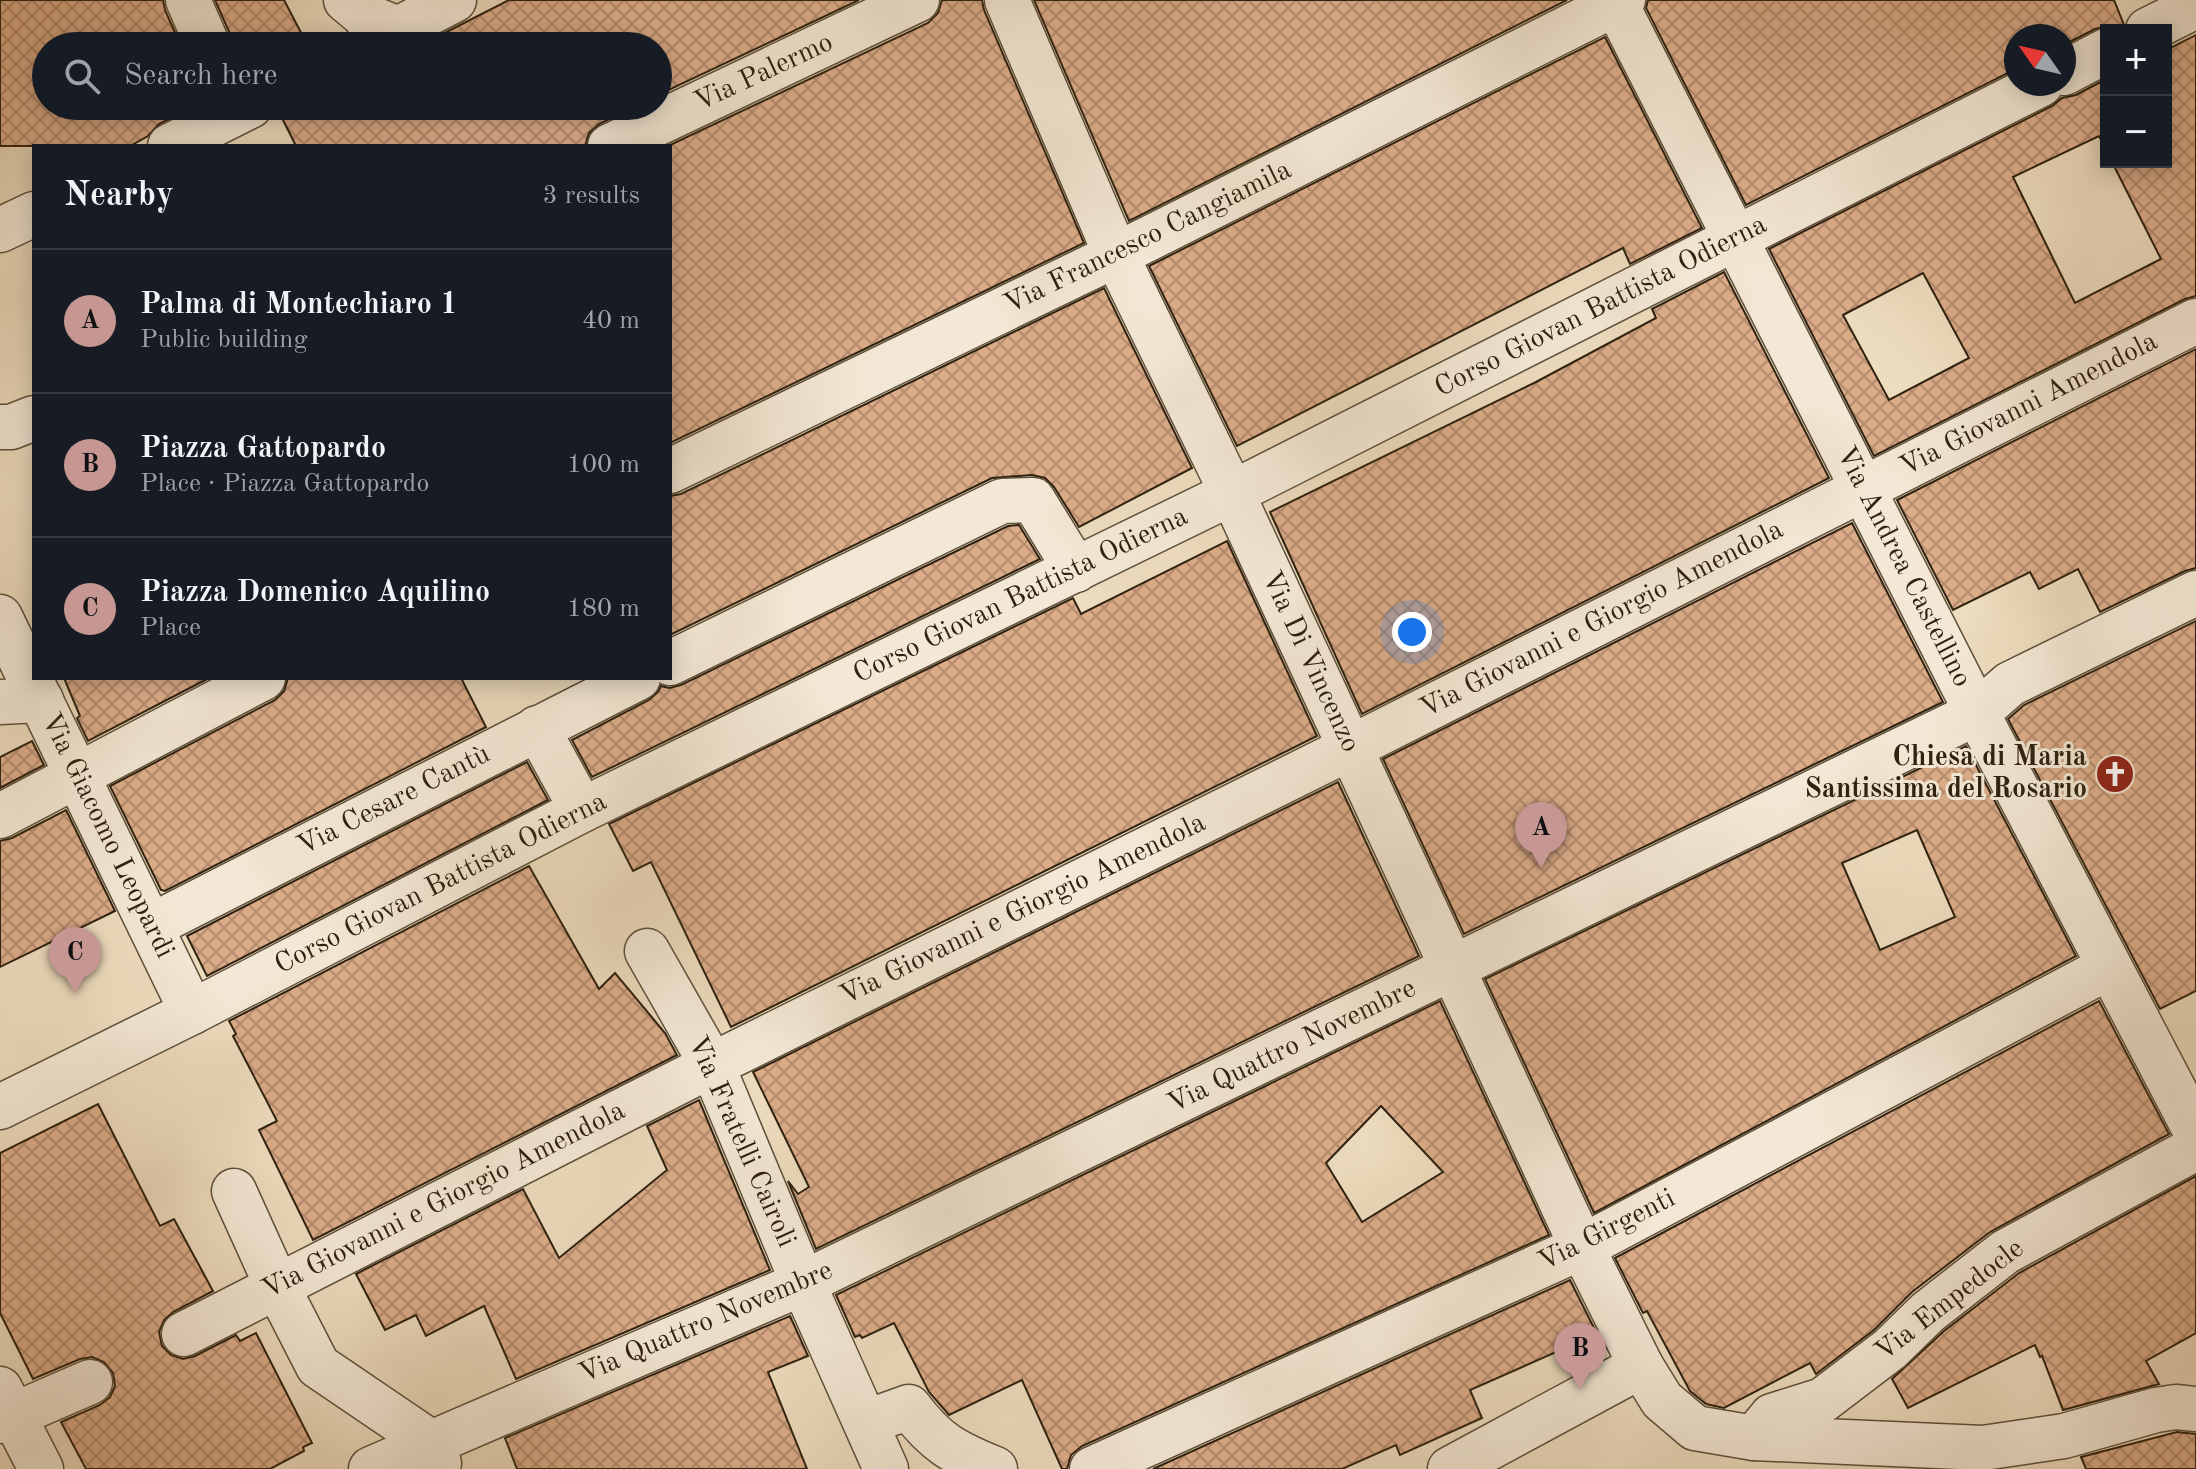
<!DOCTYPE html>
<html lang="en">
<head>
<meta charset="utf-8">
<style>
	:root { --surface:#171b24; --page:#242831; --text:#f1f3f6; --muted:#9ea1a6; --line:#363941; --accent:#c59692 }
	body { margin:0; font-family:"Old Standard TT",serif; background:var(--page); color:var(--text) }
	.controls { position:absolute; right:24px; top:24px; display:grid; overflow:hidden; border-radius:0px; box-shadow:0 4px 20px #0003 }
	.controls button { width:72px; height:72px; display:grid; place-items:center; padding:0; border:0; border-bottom:2px solid var(--line); background:var(--surface); color:var(--text); font:40px sans-serif }
	.compass { position:absolute; left:2004px; top:24px; width:72px; height:72px; border-radius:50%; background:var(--surface); box-shadow:0 4px 20px #0003; rotate:304deg }
	.you { position:absolute; left:1412px; top:632px; width:28px; height:28px; margin:-20px; border:6px solid #fff; border-radius:50%; background:#1a73e8; box-shadow:0 0 0 12px #1a73e833 }
	.badge { display:grid; place-items:center; width:52px; height:52px; border-radius:50%; background:var(--accent); color:#111; font-size:26px; font-weight:700 }
	.pin { position:absolute; translate:-50% -66px; filter:drop-shadow(0 2px 4px #0008) }
	.pin::after { content:''; position:absolute; top:42px; width:28px; height:24px; background:inherit; clip-path:polygon(0 0,100% 0,50% 100%) }
	.list { margin:0; padding:0; list-style:none }
	h2 { display:flex; justify-content:space-between; align-items:center; height:104px; margin:0; padding:0 32px; font-size:34px }
	h2 small { font-size:26px; font-weight:400; color:var(--muted) }
	.list li { display:grid; grid-template-columns:52px 1fr auto; gap:24px; align-items:center; box-sizing:border-box; height:144px; padding:0 32px; border-top:2px solid var(--line) }
	.list b { display:block; font-size:30px; white-space:nowrap }
	.list p { margin:0; font-size:26px; white-space:nowrap; color:var(--muted) }
	.list em { font-size:26px; font-style:normal; color:var(--muted) }
	.icon { flex:none; width:44px; height:44px; fill:none; stroke:currentColor; stroke-width:2; stroke-linecap:round; stroke-linejoin:round }
	.map { position:relative; flex:none; width:2196px; height:1469px; overflow:hidden }
	.search { position:absolute; background:var(--surface); box-shadow:0 4px 20px #0003; left:32px; top:32px; width:640px; height:88px; display:flex; align-items:center; gap:20px; box-sizing:border-box; padding:0 28px; border-radius:44px; color:var(--muted); font-size:30px }
	.panel { position:absolute; background:var(--surface); box-shadow:0 4px 20px #0003; left:32px; top:144px; width:640px; height:536px; border-radius:0px }
	.map>svg:first-child { display:block }
	.building { fill:url(#building-cross-hatch); stroke:#2e210f; stroke-width:2; fill-rule:evenodd }
	.lines { fill:none; stroke-linecap:round; stroke-linejoin:round }
	.minor-casing { stroke:#5e503b; stroke-width:47 }
	.minor { stroke:#f3e8d5; stroke-width:44 }
	.labels { text-anchor:middle; dominant-baseline:central; stroke-width:6; stroke-linejoin:round; paint-order:stroke }
	.street-label { font-size:28px; fill:#2e210f; stroke:#f3e8d5 }
	.poi-label { font-size:28px; font-weight:bold; fill:#2e210f; stroke:#f3e8d5; text-anchor:end }
</style>
</head>
<body>
<div class="map">
<svg width="2196" height="1469" viewBox="0 0 2196 1469">
	<defs>
		<pattern id="building-cross-hatch" width="8" height="8" patternUnits="userSpaceOnUse" patternTransform="scale(2)"><rect width="8" height="8" fill="#dcac89"/><path d="M0 0l8 8M0 8l8-8" fill="none" stroke="#b38c6e"/></pattern>
	</defs>
	<rect width="100%" height="100%" fill="#eddcbe"/>
	<filter id="stains"><feTurbulence type="fractalNoise" baseFrequency=".0025" numOctaves="4"/><feColorMatrix values="0 0 0 0 .2 0 0 0 0 .09 0 0 0 0 .02 0 0 0 .5 -.17"/></filter>
	<radialGradient id="worn" r=".72"><stop offset=".6" stop-color="#630" stop-opacity="0"/><stop offset="1" stop-color="#630" stop-opacity=".3"/></radialGradient>
	<g class="building">
		<path d="M0 0H163L165 10 181 46H46V106H194L159 124 148 136 130 146H0Z"/>
		<path d="M215 0H284L308 46H233L231 36Z"/>
		<path d="M509 0H859L658 95V46H419Z"/>
		<path d="M942 0H982L984 10 1084 243 670 443 668 146 928 23 938 13Z"/>
		<path d="M1034 0H1567L1129 221Z"/>
		<path d="M1648 0H2114L2124 25 2123 30 2108 26 2095 29 2064 45V36H2016V69L1746 205 1646 8Z"/>
		<path d="M2196 35V296L2185 299 1874 456 1769 249 2052 106 2062 98 2076 95 2106 79V149L2099 136 2013 177 2075 303 2161 259 2112 162H2166V50ZM1923 273 1969 358 1889 400 1843 315Z"/>
		<path d="M1605 37 1702 228 1630 264 1623 248 1237 446 1149 266Z"/>
		<path d="M276 106H636L599 124 589 133 585 146H296Z"/>
		<path d="M1724 272 1829 478 1362 714 1270 512 1536 382 1656 318 1652 309Z"/>
		<path d="M1104 288 1192 468 1079 527 1054 487 1045 478 1032 475 992 478 670 635V496L681 494Z"/>
		<path d="M2196 349V568L2185 571 2100 612 2078 569 2039 589 2030 572 1953 610 1897 500Z"/>
		<path d="M1852 523 1943 702 1464 934 1383 759Z"/>
		<path d="M1019 525 1040 559 592 777 572 740 649 700 658 692 661 686 669 688 681 685 1008 526Z"/>
		<path d="M1227 541 1317 736 731 1027 651 862 633 871 609 824 1073 598 1081 614Z"/>
		<path d="M2196 621V991L2160 1009 2008 719 2024 705Z"/>
		<path d="M64 678H209L88 741 77 718 80 716Z"/>
		<path d="M288 678H461L486 727 165 891 161 890 110 786 275 700 284 691Z"/>
		<path d="M32 741 44 765 0 788V757Z"/>
		<path d="M1966 746 2076 956 1594 1213 1485 979ZM1917 830 1955 917 1880 950 1842 863Z"/>
		<path d="M527 762 548 800 207 976 187 936Z"/>
		<path d="M1338 782 1419 956 816 1249 788 1181 798 1194 809 1187 753 1072Z"/>
		<path d="M66 810 115 911 0 967V841L12 838Z"/>
		<path d="M529 866 599 989 615 973 665 1033 677 1055 313 1240 259 1130 277 1121 233 1036 236 1034 229 1021Z"/>
		<path d="M1440 1001 1549 1235 1082 1446 1071 1455 1067 1469H1062L1022 1380 949 1415 929 1392 894 1323 862 1338 860 1335 855 1337 836 1295ZM1381 1106 1443 1172 1362 1222 1326 1163Z"/>
		<path d="M2099 1001 2169 1134 1990 1232 1912 1292 1874 1330 1816 1374 1810 1363 1724 1408 1706 1404 1690 1391 1647 1311 1643 1313 1615 1258Z"/>
		<path d="M699 1100 770 1270 516 1379 484 1306 426 1336 416 1315 385 1330 356 1274 523 1189 559 1258 667 1170 647 1126Z"/>
		<path d="M98 1104 160 1226 174 1219 213 1291 173 1312 164 1320 159 1332 162 1346 171 1355 183 1359 195 1356 236 1335 240 1341 256 1333 312 1443 303 1447 304 1451 270 1469H86L61 1422 100 1405 110 1397 115 1386 113 1373 104 1362 92 1357 80 1359 33 1379 0 1313V1153Z"/>
		<path d="M2196 1176V1333L2146 1361 2159 1384 2063 1410 2042 1356 2040 1357 2035 1345 1908 1408 1892 1379 1944 1331 2019 1273Z"/>
		<path d="M1570 1280 1597 1334 1470 1390 1482 1418 1400 1455 1396 1445 1342 1469H1153Z"/>
		<path d="M790 1316 808 1356 768 1372 807 1469H517L505 1438Z"/>
		<path d="M2177 1432 2196 1434V1469H2086L2081 1457Z"/>
	</g>
	<g class="lines">
		<g class="minor-casing">
			<g id="minor">
				<path d="M188 0 208 46"/>
				<path d="M346 0 364 15 398 29"/>
				<path d="M1007 0 1116 255 1232 493 1582 1247 1641 1366 1662 1400 1695 1428 1754 1438 1983 1448 2064 1436 2156 1410 2176 1407 2196 1409"/>
				<path d="M1614 0 1977 713 2196 1132"/>
				<path d="M2148 30 2196 6"/>
				<path d="M365 46 454 0"/>
				<path d="M2064 73 2106 51"/>
				<path d="M170 146 250 106"/>
				<path d="M610 146 917 0"/>
				<path d="M0 230 34 214"/>
				<path d="M0 427H11L34 418"/>
				<path d="M670 471 1116 255 1623 0"/>
				<path d="M0 617 192 1012"/>
				<path d="M670 663 1002 501 1033 500 1076 570"/>
				<path d="M0 702 41 700"/>
				<path d="M537 728 582 810"/>
				<path d="M0 816 263 678"/>
				<path d="M151 926 638 678"/>
				<path d="M647 951 712 1065 803 1283 886 1469"/>
				<path d="M0 1107 192 1012 582 810 1232 493 2041 84"/>
				<path d="M234 1191 277 1286 318 1366 430 1442 439 1463"/>
				<path d="M184 1334 712 1065 1350 748 2196 321"/>
				<path d="M0 1389 41 1469"/>
				<path d="M0 1421 90 1382"/>
				<path d="M867 1422 909 1407C936 1443 953 1452 995 1469"/>
				<path d="M1754 1438 1772 1416 1823 1400 1890 1349 1928 1312 2005 1252 2196 1148"/>
				<path d="M371 1469 803 1283 1977 713 2010 684 2196 593"/>
				<path d="M1092 1469 1582 1247 2109 967"/>
				<path d="M1450 1469 1641 1366"/>
			</g>
		</g>
		<use href="#minor" class="minor"/>
	</g>
	<defs>
		<g id="church-disc" transform="scale(2)"><circle r="9.5" fill="#8f2418" stroke="#f3e8d5"/><path d="M-1.2-6h2.4v3.5h3.3v2.4h-3.3V6h-2.4V-.1h-3.3v-2.4h3.3Z" fill="#fff"/></g>
	</defs>
	<g fill-rule="evenodd">
		<use href="#church-disc" x="2115" y="774"/>
	</g>
	<g class="labels">
		<g class="street-label">
			<text transform="translate(764 73) rotate(-25)">Via Palermo</text>
			<text transform="translate(1148 238) rotate(-26)">Via Francesco Cangiamila</text>
			<text transform="translate(1601 307) rotate(-27)">Corso Giovan Battista Odierna</text>
			<text transform="translate(2029 405) rotate(-27)">Via Giovanni Amendola</text>
			<text transform="translate(1903 567) rotate(63)">Via Andrea Castellino</text>
			<text transform="translate(1021 596) rotate(-26)">Corso Giovan Battista Odierna</text>
			<text transform="translate(1602 620) rotate(-27)">Via Giovanni e Giorgio Amendola</text>
			<text transform="translate(1310 662) rotate(65)">Via Di Vincenzo</text>
			<text transform="translate(394 801) rotate(-27)">Via Cesare Cantù</text>
			<text transform="translate(107 836) rotate(64)">Via Giacomo Leopardi</text>
			<text transform="translate(441 884) rotate(-27)">Corso Giovan Battista Odierna</text>
			<text transform="translate(1023 910) rotate(-26)">Via Giovanni e Giorgio Amendola</text>
			<text transform="translate(1292 1047) rotate(-26)">Via Quattro Novembre</text>
			<text transform="translate(741 1142) rotate(66)">Via Fratelli Cairoli</text>
			<text transform="translate(444 1201) rotate(-27)">Via Giovanni e Giorgio Amendola</text>
			<text transform="translate(1607 1231) rotate(-27)">Via Girgenti</text>
			<text transform="translate(1950 1301) rotate(-38)">Via Empedocle</text>
			<text transform="translate(706 1323) rotate(-23)">Via Quattro Novembre</text>
		</g>
		<g class="poi-label">
			<text x="2087" y="758">Chiesa di Maria<tspan x="2087" dy="32">Santissima del Rosario</tspan></text>
		</g>
	</g>
	<rect width="100%" height="100%" filter="url(#stains)"/>
	<rect width="100%" height="100%" fill="url(#worn)"/>
</svg>
<div class="controls">
<button>+</button>
<button>−</button>
</div>
<svg class="compass" viewBox="-18 -18 36 36"><path d="M0-13l5 13h-10z" fill="#e53935"/><path d="M0 13l5-13h-10z" fill="#9ea1a6"/></svg>
<div class="you"></div>
<div class="pin badge" style="left:1541px;top:868px">A</div>
<div class="pin badge" style="left:1580px;top:1389px">B</div>
<div class="pin badge" style="left:75px;top:993px">C</div>
<div class="search"><svg class="icon" aria-label="search" viewBox="0 0 24 24"><circle cx="10" cy="10" r="6"/><path d="M15 15l6 6"/></svg>Search here</div>
<section class="panel">
<h2>Nearby<small>3 results</small></h2>
<ul class="list">
<li><span class="badge">A</span><div><b>Palma di Montechiaro 1</b><p>Public building</p></div><em>40 m</em></li>
<li><span class="badge">B</span><div><b>Piazza Gattopardo</b><p>Place · Piazza Gattopardo</p></div><em>100 m</em></li>
<li><span class="badge">C</span><div><b>Piazza Domenico Aquilino</b><p>Place</p></div><em>180 m</em></li>
</ul>
</section>
</div>
</body>
</html>
